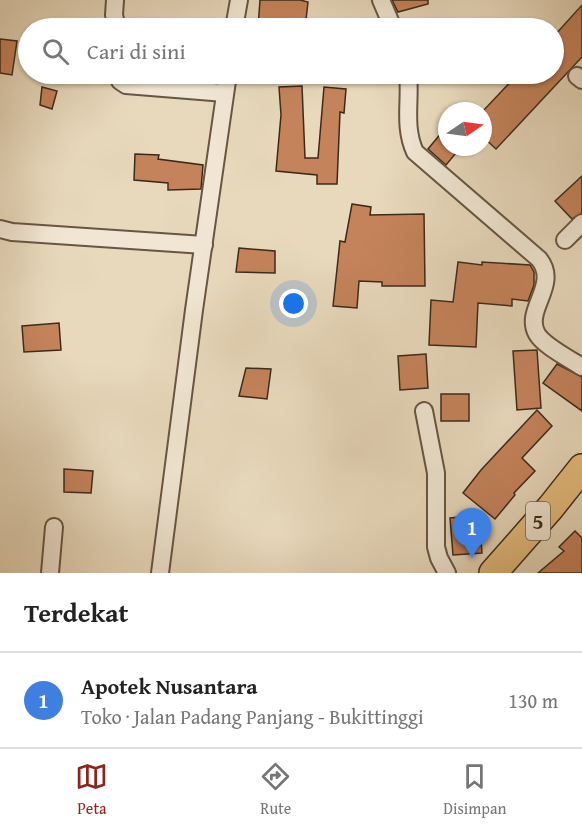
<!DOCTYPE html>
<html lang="id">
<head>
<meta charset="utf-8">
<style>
	:root { --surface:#fff; --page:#f6f6f6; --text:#222; --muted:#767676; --line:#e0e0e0; --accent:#8f2418 }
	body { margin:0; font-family:"Gentium Book Plus",serif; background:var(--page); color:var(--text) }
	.compass { position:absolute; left:438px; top:102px; width:54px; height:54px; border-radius:50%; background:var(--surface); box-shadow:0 2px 4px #0004; rotate:77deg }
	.you { position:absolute; left:294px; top:304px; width:21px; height:21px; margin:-15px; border:4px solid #fff; border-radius:50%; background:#1a73e8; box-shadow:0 0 0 9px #1a73e833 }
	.badge { display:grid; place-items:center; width:39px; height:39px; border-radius:50%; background:var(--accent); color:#fff; font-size:20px; font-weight:700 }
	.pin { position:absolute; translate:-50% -50px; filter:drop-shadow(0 2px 3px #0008) }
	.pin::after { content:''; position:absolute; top:32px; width:21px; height:18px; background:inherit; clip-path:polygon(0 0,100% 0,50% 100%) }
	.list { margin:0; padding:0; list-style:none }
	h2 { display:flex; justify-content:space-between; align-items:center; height:78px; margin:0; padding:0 24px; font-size:26px }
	h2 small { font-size:20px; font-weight:400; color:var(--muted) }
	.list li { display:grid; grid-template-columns:39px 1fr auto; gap:18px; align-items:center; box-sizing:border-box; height:96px; padding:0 24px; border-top:2px solid var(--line) }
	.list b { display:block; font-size:22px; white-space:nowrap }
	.list p { margin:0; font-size:20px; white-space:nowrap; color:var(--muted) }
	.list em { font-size:20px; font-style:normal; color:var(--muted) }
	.icon { flex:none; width:33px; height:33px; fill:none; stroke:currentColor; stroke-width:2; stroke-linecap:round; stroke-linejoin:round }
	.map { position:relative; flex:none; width:582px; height:573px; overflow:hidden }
	.search { position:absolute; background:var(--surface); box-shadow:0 2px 4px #0004; left:18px; right:18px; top:18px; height:66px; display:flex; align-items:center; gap:15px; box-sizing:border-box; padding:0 21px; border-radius:33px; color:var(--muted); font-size:22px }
	.sheet { height:174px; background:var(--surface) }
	nav { display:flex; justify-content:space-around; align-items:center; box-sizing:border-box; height:84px; border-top:2px solid var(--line); background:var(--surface); font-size:16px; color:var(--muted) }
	nav a { display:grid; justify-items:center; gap:3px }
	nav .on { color:var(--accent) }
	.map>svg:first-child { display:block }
	.building { fill:#c5835b; stroke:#3c2a19; stroke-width:1.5 }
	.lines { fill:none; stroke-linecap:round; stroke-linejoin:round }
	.minor-casing { stroke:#675642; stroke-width:20 }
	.trunk-casing { stroke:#3c2a19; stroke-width:30 }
	.minor { stroke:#f0e6d3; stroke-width:16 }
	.trunk { stroke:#e4bc7e; stroke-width:27 }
	.labels { text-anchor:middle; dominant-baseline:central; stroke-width:5; stroke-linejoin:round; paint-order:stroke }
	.shield { fill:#f0e6d3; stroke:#726251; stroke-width:1.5 }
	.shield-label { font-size:22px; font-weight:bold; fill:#3c2a19 }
</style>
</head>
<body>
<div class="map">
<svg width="582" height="573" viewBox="0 0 582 573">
	<rect width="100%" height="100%" fill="#e8d9bc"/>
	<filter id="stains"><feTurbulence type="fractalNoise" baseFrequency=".00333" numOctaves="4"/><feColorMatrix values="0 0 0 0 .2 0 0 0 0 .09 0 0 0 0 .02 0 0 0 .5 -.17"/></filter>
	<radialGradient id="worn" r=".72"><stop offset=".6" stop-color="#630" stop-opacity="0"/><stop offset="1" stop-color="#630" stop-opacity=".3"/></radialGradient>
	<g class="building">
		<path d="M260 0H300L308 2 305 28H258Z"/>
		<path d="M392 0H428V4L398 12Z"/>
		<path d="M582 5V57L496 149 483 137V111L518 74H554V36Z"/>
		<path d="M0 39 17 41 12 75 0 73Z"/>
		<path d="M302 86 305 158H318L324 87 346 89 344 113 340 112 337 184H317V175L276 171 281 115 279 87Z"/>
		<path d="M42 87 57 91 52 109 40 105Z"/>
		<path d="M447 126V147H461L446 165 428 149Z"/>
		<path d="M135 154 159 155 158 159 203 165 201 189 168 190V183L134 180Z"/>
		<path d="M582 176V213L572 219 555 201Z"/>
		<path d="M352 204 371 207 370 215 424 214 425 286H382V282L359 281 357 308 333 306 340 241 345 242Z"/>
		<path d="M239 248 275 251V273L236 272Z"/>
		<path d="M458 262 482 265V262L530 265 534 272V285L528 301 512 299V306L478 303 476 347 429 345 431 300 453 302Z"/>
		<path d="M59 323 61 350 24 352 22 326Z"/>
		<path d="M537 350 541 408 517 410 513 351Z"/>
		<path d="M426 354 428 388 400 390 398 356Z"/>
		<path d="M557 364 582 377V411L543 383Z"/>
		<path d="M246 368 271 369 267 399 239 396Z"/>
		<rect x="441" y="394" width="28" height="27"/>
		<path d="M537 410 552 426 522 458 535 471 514 493 515 495 495 519 463 493 481 470Z"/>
		<path d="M64 469 93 471 91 493 64 492Z"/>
		<path d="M479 515 482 553 453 555 450 518Z"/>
		<path d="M575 531 582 538V573H538L564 551 559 547Z"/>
	</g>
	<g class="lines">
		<g class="minor-casing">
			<g id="minor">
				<path d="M115 0 114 15 117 28"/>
				<path d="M381 0 393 28"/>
				<path d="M234 28 239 0"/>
				<path d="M118 74 120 81 126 85 225 93"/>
				<path d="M408 74C411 100 403 126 415 152L539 259C560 285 523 310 537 334 544 346 570 359 582 367"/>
				<path d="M577 76 582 80"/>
				<path d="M0 229 12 232 204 245"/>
				<path d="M565 240 582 223"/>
				<path d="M424 411 436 473V547L439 558 447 573"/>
				<path d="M50 573 54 527"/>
				<path d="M160 573 194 310 228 74"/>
			</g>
		</g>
		<g class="trunk-casing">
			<path id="trunk" d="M493 573 551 507 582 468"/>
		</g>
		<use href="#minor" class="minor"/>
		<use href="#trunk" class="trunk"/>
	</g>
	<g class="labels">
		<rect class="shield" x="526" y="502" width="24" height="38" rx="4.5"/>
		<g class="shield-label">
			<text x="538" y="521">5</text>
		</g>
	</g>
	<rect width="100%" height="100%" filter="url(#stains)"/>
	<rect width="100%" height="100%" fill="url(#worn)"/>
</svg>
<svg class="compass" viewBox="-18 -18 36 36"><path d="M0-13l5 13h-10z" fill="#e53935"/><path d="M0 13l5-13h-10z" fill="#767676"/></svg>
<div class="you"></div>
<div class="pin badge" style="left:472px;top:558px;background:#3f7fe0">1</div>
<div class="search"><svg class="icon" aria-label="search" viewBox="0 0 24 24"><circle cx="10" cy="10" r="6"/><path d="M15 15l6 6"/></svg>Cari di sini</div>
</div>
<section class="sheet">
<h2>Terdekat<small></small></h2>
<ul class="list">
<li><span class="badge" style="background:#3f7fe0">1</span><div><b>Apotek Nusantara</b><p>Toko · Jalan Padang Panjang - Bukittinggi</p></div><em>130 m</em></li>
</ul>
</section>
<nav>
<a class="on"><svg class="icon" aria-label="map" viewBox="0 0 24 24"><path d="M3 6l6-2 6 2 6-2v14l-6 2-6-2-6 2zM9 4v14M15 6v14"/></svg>Peta</a>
<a><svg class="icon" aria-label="directions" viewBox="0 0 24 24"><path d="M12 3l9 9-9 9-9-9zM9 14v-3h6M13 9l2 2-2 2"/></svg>Rute</a>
<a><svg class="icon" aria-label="saved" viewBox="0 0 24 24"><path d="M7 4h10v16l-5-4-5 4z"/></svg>Disimpan</a>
</nav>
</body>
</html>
